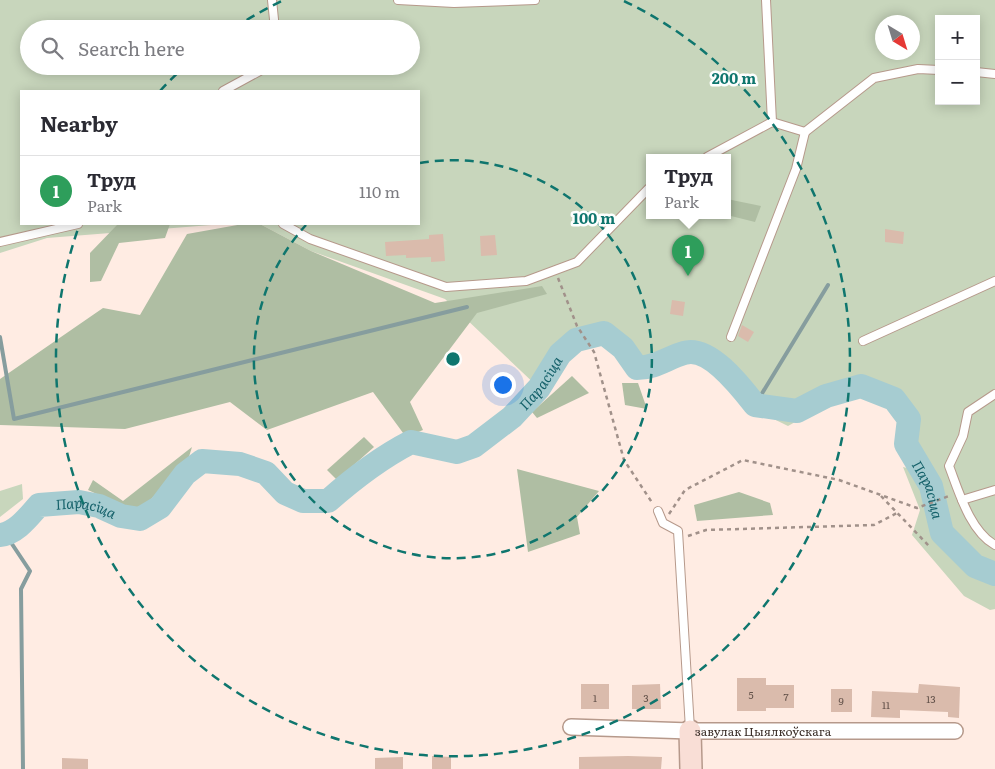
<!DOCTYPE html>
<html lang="en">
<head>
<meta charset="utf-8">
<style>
	:root { --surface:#fff; --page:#f2f2f3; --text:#2b2b33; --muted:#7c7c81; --line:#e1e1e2; --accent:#8b5d03 }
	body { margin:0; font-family:Literata,serif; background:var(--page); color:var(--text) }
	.controls { position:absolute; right:15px; top:15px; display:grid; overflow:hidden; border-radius:0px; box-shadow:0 2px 12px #0003 }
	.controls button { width:45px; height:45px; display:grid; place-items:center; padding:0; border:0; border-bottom:1px solid var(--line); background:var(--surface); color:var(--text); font:25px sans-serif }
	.compass { position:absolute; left:875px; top:15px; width:45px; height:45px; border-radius:50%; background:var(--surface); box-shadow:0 2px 12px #0003; rotate:142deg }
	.you { position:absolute; left:502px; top:384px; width:18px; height:18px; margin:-12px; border:4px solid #fff; border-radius:50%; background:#1a73e8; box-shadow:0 0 0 8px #1a73e833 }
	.badge { display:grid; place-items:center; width:32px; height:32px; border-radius:50%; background:var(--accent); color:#fff; font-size:16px; font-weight:700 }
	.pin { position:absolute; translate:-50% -41px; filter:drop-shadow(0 1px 2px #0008) }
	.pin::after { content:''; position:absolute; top:26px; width:18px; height:15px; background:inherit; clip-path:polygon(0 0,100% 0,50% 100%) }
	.popup { position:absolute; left:646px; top:154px; width:85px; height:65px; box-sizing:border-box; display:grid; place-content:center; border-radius:0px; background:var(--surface); filter:drop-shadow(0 1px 4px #0005); font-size:16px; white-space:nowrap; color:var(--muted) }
	.popup b { font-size:19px; color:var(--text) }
	.popup::after { content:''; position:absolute; left:50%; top:100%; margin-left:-10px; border:10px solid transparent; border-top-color:var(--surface) }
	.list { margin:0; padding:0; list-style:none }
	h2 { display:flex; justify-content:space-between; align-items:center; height:65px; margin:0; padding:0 20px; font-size:21px }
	h2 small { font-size:16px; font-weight:400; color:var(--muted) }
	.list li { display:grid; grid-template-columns:32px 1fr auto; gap:15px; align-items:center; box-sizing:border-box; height:70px; padding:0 20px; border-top:1px solid var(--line) }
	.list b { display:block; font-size:19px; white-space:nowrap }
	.list p { margin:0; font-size:16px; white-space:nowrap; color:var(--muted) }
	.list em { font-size:16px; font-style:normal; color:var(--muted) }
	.icon { flex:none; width:28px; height:28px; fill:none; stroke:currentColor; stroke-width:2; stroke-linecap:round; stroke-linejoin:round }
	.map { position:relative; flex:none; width:995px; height:769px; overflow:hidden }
	.search { position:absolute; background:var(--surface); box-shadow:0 2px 12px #0003; left:20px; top:20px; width:400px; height:55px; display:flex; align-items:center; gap:12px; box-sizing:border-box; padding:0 18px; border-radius:28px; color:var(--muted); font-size:19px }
	.panel { position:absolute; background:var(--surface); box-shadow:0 2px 12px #0003; left:20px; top:90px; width:400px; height:135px; border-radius:0px }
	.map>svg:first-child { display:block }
	.green { fill:#c8d6bc; fill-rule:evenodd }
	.forest { fill:#afbea3 }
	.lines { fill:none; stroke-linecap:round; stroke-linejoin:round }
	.stream { stroke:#869d9e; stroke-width:4 }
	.river { stroke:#a6ccd1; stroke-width:24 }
	.building { fill:#dabbac }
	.lane-casing { stroke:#b6998b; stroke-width:10 }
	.street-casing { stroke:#b6998b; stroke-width:18 }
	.secondary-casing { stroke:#b6998b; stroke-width:24 }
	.path { stroke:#a1918a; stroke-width:2.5; stroke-dasharray:4 4; stroke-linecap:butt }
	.lane { stroke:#fff; stroke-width:8 }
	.street { stroke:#fff; stroke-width:15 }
	.secondary { stroke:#f9ded6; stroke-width:21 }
	.ring { fill:none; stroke:#0f766e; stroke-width:2.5; stroke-dasharray:9 6 }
	.labels { text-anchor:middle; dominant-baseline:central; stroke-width:5; stroke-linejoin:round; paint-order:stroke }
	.number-label { font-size:10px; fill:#625149 }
	.street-label { font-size:12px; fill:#3a2e28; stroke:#fdfefd }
	.water-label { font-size:14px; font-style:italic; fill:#15616a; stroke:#fdfefd }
	.centre { fill:#0f766e; stroke:#fdfefd; stroke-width:2.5 }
	.ring-label { font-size:15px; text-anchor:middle; font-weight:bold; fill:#0f766e; stroke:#fdfefd; stroke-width:5; stroke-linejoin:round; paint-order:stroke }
</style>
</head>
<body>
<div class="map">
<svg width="995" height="769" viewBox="0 0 995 769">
	<rect width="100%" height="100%" fill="#ffece3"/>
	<g class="green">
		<path d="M0 0H995V609L990 610 964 596 912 535 920 510 903 467 923 472 906 444 909 419C899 405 887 392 869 390 853 388 804 417 788 426L739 402 722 369 706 355 686 352 650 368H637L623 348 604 333 576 340 560 354 539 388 445 299 311 251 260 224H419V91H21V224H224L47 238 0 253ZM939 19H976V101H939ZM882 22H912V52H882ZM29 29H411V66H29ZM649 157H727V215H649Z"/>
		<path d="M22 484 23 499 0 517V491Z"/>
	</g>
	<g class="forest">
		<path d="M727 199 761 206 755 222 727 215Z"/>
		<path d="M140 224H170L165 238 119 243 101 281 90 282V253L117 225Z"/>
		<path d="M243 224H260L311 251 435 303 542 286 547 294 477 313 410 402 423 430 406 437 373 392 267 430 230 402 125 429 0 425V379L103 308 140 315 187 234Z"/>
		<path d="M572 376 589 393 537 418 532 412Z"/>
		<path d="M622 383H638L647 409 625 405Z"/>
		<path d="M364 437 374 447 337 480 327 470Z"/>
		<path d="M192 447 188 460 138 513 88 490 93 480 123 501Z"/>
		<path d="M517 469 599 491 577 517 580 534 528 552Z"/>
		<path d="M739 492 770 503 773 515 697 521 694 505Z"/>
	</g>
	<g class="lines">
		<g class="stream">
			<path d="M0 337 14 419 467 307"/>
			<path d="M755 405 828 285"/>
			<path d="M6 535 30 571 21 589 23 769"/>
		</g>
		<path class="river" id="s1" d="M0 535C16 534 29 516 39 505L79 502 99 506 121 516 140 519 160 507 185 474 202 461 240 464 266 473 285 493 303 501H328C354 478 380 458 411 442L457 452 474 446 512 417 539 388 560 354 576 340 604 333 623 348 637 368C655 368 667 358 684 353 709 345 741 387 755 405L797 411 826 396 861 386 894 399 909 419 906 444 931 486 942 533 975 566 995 574"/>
	</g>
	<g class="building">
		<path d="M885 229 904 232 903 244 885 242Z"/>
		<path d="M443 234 445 261 431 262V257L406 258V255L386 256 385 242 429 239V235Z"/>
		<path d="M495 235 497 255 481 256 480 236Z"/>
		<path d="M672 300 685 302 683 316 670 314Z"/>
		<path d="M742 325 754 332 748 342 738 336Z"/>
		<path d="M737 678H766V685H794V708H766V711H737Z"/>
		<rect x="581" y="684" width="28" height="25"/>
		<path d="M660 684 661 709H632V685Z"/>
		<path d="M919 684 960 687 959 718 948 717V712L900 710V718L871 717 872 691 918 693Z"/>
		<rect x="831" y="689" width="21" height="23"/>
		<path d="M432 756 451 757V769H432Z"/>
		<path d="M628 756 662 757 661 769H579V757Z"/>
		<path d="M403 757V769H375V758Z"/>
		<path d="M62 758 88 759V769H62Z"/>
	</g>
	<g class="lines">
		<g class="lane-casing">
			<g id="lane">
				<path d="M272 0 275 29"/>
				<path d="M398 0 454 3 535 0"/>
				<path d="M766 0 772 122"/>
				<path d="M976 72 995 74"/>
				<path d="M223 91 269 66"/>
				<path d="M805 132 874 78 918 69 939 70"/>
				<path d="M707 157 772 122 805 132"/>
				<path d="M283 224 310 239 446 287 526 281 577 262 649 188"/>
				<path d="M0 242 78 224"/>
				<path d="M731 337 796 169 805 132"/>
				<path d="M863 341 995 281"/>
				<path d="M995 394 968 412 963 436 949 466C959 492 970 531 995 545"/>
				<path d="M962 500 995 490"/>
				<path d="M658 511 663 523 678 531 690 729"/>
			</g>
		</g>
		<g class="street-casing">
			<g id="street">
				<path id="s2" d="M571 727 690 731H955"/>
			</g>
		</g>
		<g class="secondary-casing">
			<path id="secondary" d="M690 731 691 769"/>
		</g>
		<g class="path">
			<path d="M558 278 577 326 594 352 624 460 653 504"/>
			<path d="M881 496 930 547"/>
			<path d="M669 514 685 490 743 460 839 480 917 508 949 496"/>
			<path d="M688 536 706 530 874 525 897 513"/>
		</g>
		<use href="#lane" class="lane"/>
		<use href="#street" class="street"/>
		<use href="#secondary" class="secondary"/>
	</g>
	<g class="ring">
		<path d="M420 163A199 199 0 1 1 306 225"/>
		<path d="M160 91A397 397 0 0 1 185 66M234 28A397 397 0 0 1 282 1M624 1A397 397 0 1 1 79 226"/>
	</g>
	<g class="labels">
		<g class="number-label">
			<text x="751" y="694">5</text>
			<text x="786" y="696">7</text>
			<text x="595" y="697">1</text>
			<text x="646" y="697">3</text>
			<text x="931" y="698">13</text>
			<text x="841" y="700">9</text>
			<text x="886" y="704">11</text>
		</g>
		<g class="street-label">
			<text stroke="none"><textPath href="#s2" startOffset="192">завулак Цыялкоўскага</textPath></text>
		</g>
		<g class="water-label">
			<text stroke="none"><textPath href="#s1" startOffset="638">Парасіца</textPath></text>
			<text stroke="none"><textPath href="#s1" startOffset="1162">Парасіца</textPath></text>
			<text stroke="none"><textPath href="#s1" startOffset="98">Парасіца</textPath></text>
		</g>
	</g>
	<circle cx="453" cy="359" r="8" class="centre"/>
	<g class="ring-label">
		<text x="734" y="84">200 m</text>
		<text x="594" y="224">100 m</text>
	</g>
</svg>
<div class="controls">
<button>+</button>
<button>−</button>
</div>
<svg class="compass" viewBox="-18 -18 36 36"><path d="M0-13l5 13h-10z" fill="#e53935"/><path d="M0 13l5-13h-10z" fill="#7c7c81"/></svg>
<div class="you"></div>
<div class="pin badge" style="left:688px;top:276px;background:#2e9e5b">1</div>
<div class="popup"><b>Труд</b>Park</div>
<div class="search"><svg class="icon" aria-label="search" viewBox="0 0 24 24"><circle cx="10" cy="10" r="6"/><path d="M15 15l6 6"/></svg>Search here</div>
<section class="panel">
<h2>Nearby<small></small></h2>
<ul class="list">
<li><span class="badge" style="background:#2e9e5b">1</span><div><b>Труд</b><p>Park</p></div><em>110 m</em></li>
</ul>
</section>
</div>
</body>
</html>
